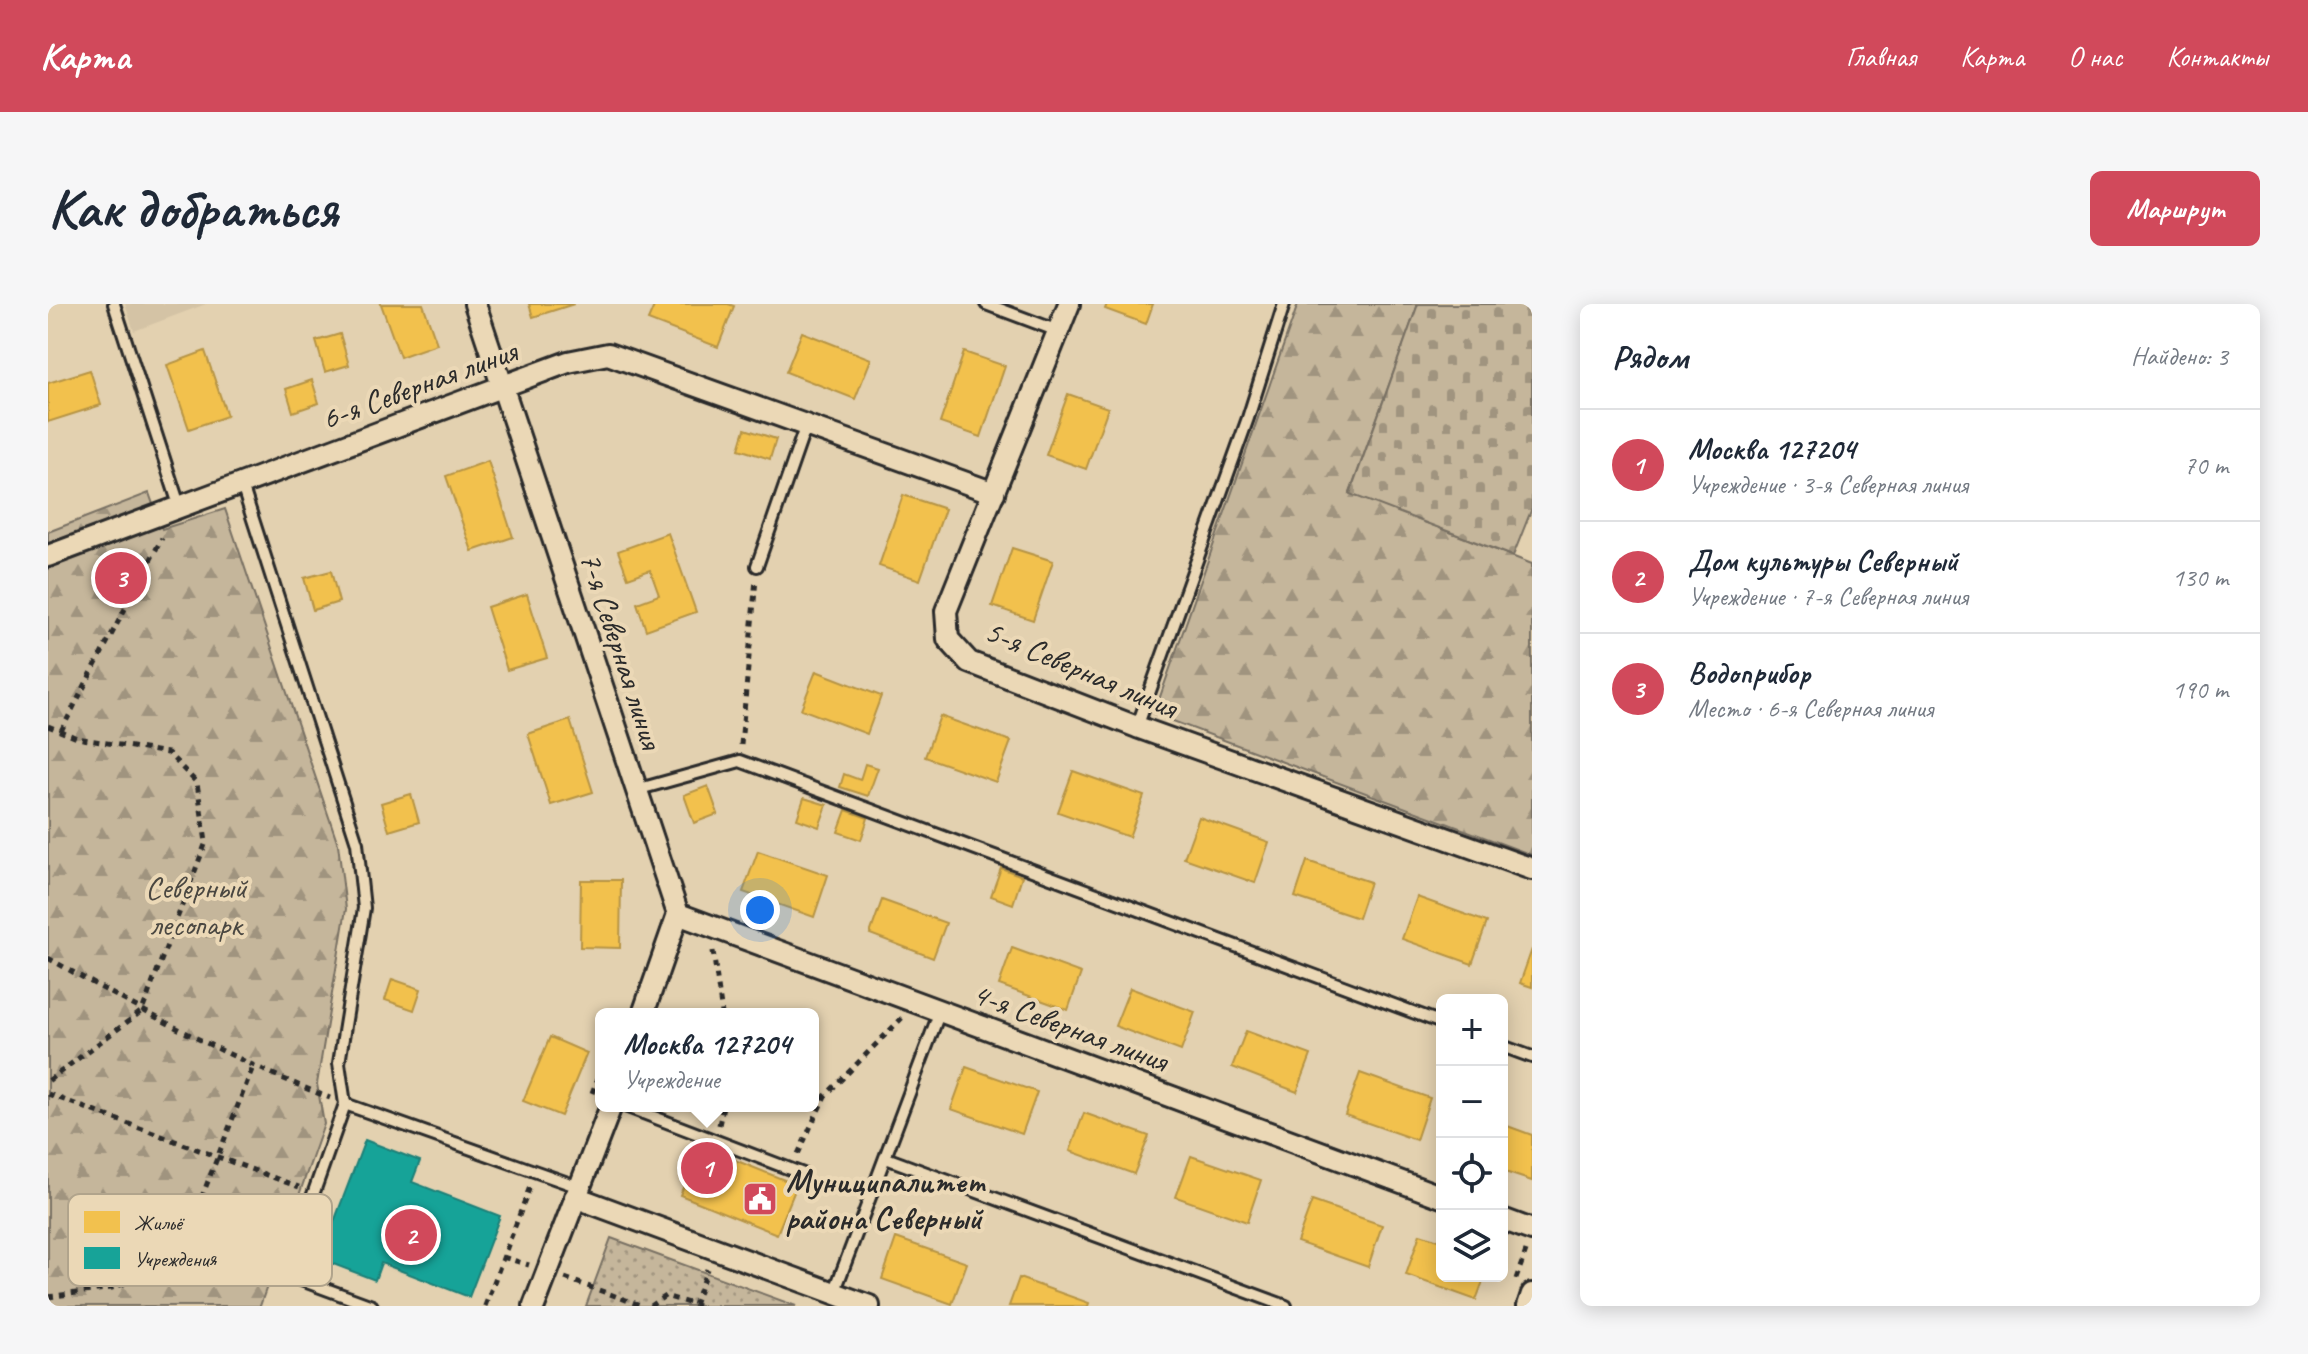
<!DOCTYPE html>
<html lang="ru">
<head>
<meta charset="utf-8">
<style>
	:root { --surface:#fff; --page:#f6f6f7; --text:#1f2937; --muted:#747a83; --line:#e0e1e3; --accent:#d1495b }
	body { margin:0; font-family:Caveat,sans-serif; background:var(--page); color:var(--text) }
	.controls { position:absolute; right:24px; bottom:24px; display:grid; overflow:hidden; border-radius:12px; box-shadow:0 4px 20px #0003 }
	.controls button { width:72px; height:72px; display:grid; place-items:center; padding:0; border:0; border-bottom:2px solid var(--line); background:var(--surface); color:var(--text); font:40px sans-serif }
	.you { position:absolute; left:712px; top:606px; width:28px; height:28px; margin:-20px; border:6px solid #fff; border-radius:50%; background:#1a73e8; box-shadow:0 0 0 12px #1a73e833 }
	.badge { display:grid; place-items:center; width:52px; height:52px; border-radius:50%; background:var(--accent); color:#fff; font-size:26px; font-weight:700 }
	.pin { position:absolute; translate:-50% -50%; border:4px solid #fff; box-shadow:0 2px 8px #0006 }
	.popup { position:absolute; left:547px; top:704px; width:224px; height:104px; box-sizing:border-box; display:grid; place-content:center; border-radius:12px; background:var(--surface); filter:drop-shadow(0 2px 6px #0005); font-size:26px; white-space:nowrap; color:var(--muted) }
	.popup b { font-size:30px; color:var(--text) }
	.popup::after { content:''; position:absolute; left:50%; top:100%; margin-left:-16px; border:16px solid transparent; border-top-color:var(--surface) }
	.list { margin:0; padding:0; list-style:none }
	h2 { display:flex; justify-content:space-between; align-items:center; height:104px; margin:0; padding:0 32px; font-size:34px }
	h2 small { font-size:26px; font-weight:400; color:var(--muted) }
	.list li { display:grid; grid-template-columns:52px 1fr auto; gap:24px; align-items:center; box-sizing:border-box; height:112px; padding:0 32px; border-top:2px solid var(--line) }
	.list b { display:block; font-size:30px; white-space:nowrap }
	.list p { margin:0; font-size:26px; white-space:nowrap; color:var(--muted) }
	.list em { font-size:26px; font-style:normal; color:var(--muted) }
	.icon { flex:none; width:44px; height:44px; fill:none; stroke:currentColor; stroke-width:2; stroke-linecap:round; stroke-linejoin:round }
	.map { position:relative; flex:none; width:1484px; height:1002px; overflow:hidden; border-radius:12px }
	header { display:flex; align-items:center; gap:48px; box-sizing:border-box; height:112px; padding:0 40px; background:var(--accent); color:#fff }
	header strong { font-size:38px }
	nav { display:flex; gap:44px; margin-inline-start:auto; font-size:28px }
	.intro { display:flex; align-items:center; justify-content:space-between; box-sizing:border-box; height:192px; padding:0 48px }
	h1 { margin:0; font-size:56px }
	.button { padding:20px 36px; border-radius:12px; background:var(--accent); color:#fff; font-size:28px; font-weight:700 }
	main { display:flex; gap:48px; padding:0 48px }
	aside { flex:1; background:var(--surface); border-radius:12px; box-shadow:0 4px 20px #0003 }
	.map>svg:first-child { display:block }
	.built { fill:#d4c3a5 }
	.forest { fill:url(#forest-firs); stroke:#787063; stroke-width:2 }
	.cemetery { fill:url(#cemetery-stones); stroke:#787063; stroke-width:2 }
	.park { fill:url(#park-dots); stroke:#787063; stroke-width:2 }
	.homes { fill:#f2c14e; stroke:#b69444; stroke-width:2 }
	.public { fill:#17a398; stroke:#1d7f77; stroke-width:2 }
	.lines { fill:none; stroke-linecap:round; stroke-linejoin:round }
	.service-casing { stroke:#2b2b2b; stroke-width:16 }
	.minor-casing { stroke:#2b2b2b; stroke-width:26 }
	.path { stroke:#2b2b2b; stroke-width:5; stroke-dasharray:6 6; stroke-linecap:butt }
	.service { stroke:#ebd8b6; stroke-width:10 }
	.minor { stroke:#ebd8b6; stroke-width:20 }
	.labels { text-anchor:middle; dominant-baseline:central; stroke-width:8; stroke-linejoin:round; paint-order:stroke }
	.street-label { font-size:32px; fill:#2b2b2b; stroke:#ebd8b6 }
	.park-label { font-size:32px; fill:#4a4741; stroke:#ebd8b6 }
	.poi-label { font-size:32px; font-weight:bold; fill:#2b2b2b; stroke:#ebd8b6; text-anchor:start }
	.key { fill:#ebd8b6; stroke:#b1a48c; stroke-width:2 }
	.key-label { font-size:22px; fill:#2b2b2b }
</style>
</head>
<body>
<header>
<strong>Карта</strong>
<nav><a>Главная</a><a>Карта</a><a>О нас</a><a>Контакты</a></nav>
</header>
<div class="intro"><h1>Как добраться</h1><a class="button">Маршрут</a></div>
<main>
<div class="map">
<svg width="1484" height="1002" viewBox="0 0 1484 1002">
	<defs>
		<pattern id="forest-firs" width="22" height="20" patternUnits="userSpaceOnUse" patternTransform="scale(2)"><rect width="22" height="20" fill="#c5b69b"/><path d="M5 1l3.5 6h-7zM16 11l3.5 6h-7z" fill="#a0947f"/></pattern>
		<pattern id="cemetery-stones" width="16" height="16" patternUnits="userSpaceOnUse" patternTransform="scale(2)"><rect width="16" height="16" fill="#c5b69b"/><path d="M2 7V4a2 2 0 0 1 4 0v3zM10 15v-3a2 2 0 0 1 4 0v3z" fill="#a0947f"/></pattern>
		<pattern id="park-dots" width="8" height="8" patternUnits="userSpaceOnUse" patternTransform="scale(2)"><rect width="8" height="8" fill="#c5b69b"/><path d="M2 2h.1M6 6h.1" fill="none" stroke="#a0947f" stroke-width="1.8" stroke-linecap="round"/></pattern>
	</defs>
	<rect width="100%" height="100%" fill="#e3d1b0"/>
	<filter id="ink" filterUnits="userSpaceOnUse"><feTurbulence type="fractalNoise" baseFrequency=".0125" numOctaves="2"/><feDisplacementMap in="SourceGraphic" scale="16" xChannelSelector="R" yChannelSelector="G"/><feConvolveMatrix kernelMatrix="1 2 1 2 8 2 1 2 1" color-interpolation-filters="sRGB"/></filter>
	<g filter="url(#ink)">
		<path class="built" d="M77 0H158L86 27Z"/>
		<g class="forest">
			<path d="M1250 0H1370L1302 189 1484 260V551L1106 410Z"/>
			<path d="M101 189 114 225 177 205 290 540 298 605 269 780 276 820 212 1002H0V228Z"/>
		</g>
		<path class="cemetery" d="M1370 0H1484V204L1465 252 1302 190Z"/>
		<path class="park" d="M563 934 748 1002H538Z"/>
		<g class="homes">
			<path d="M333 0H375L389 40 352 53Z"/>
			<path d="M481 0H526L485 13Z"/>
			<path d="M607 0H680L686 2 670 43 600 16Z"/>
			<path d="M1059 0H1105L1098 20 1057 5Z"/>
			<path d="M754 28 823 55 807 95 738 68Z"/>
			<path d="M292 30 301 61 277 68 268 37Z"/>
			<path d="M157 47 179 112 141 125 119 61Z"/>
			<path d="M916 48 957 62 933 133 892 119Z"/>
			<path d="M42 66 53 101 0 118V79Z"/>
			<path d="M264 76 271 99 245 108 238 85Z"/>
			<path d="M1020 90 1060 104 1038 165 998 151Z"/>
			<path d="M697 125 728 135 722 155 691 145Z"/>
			<path d="M440 157 465 233 424 247 398 172Z"/>
			<path d="M855 191 897 205 872 276 831 262Z"/>
			<path d="M620 229 648 308 598 326 589 299 611 291 602 266 580 274 570 247Z"/>
			<path d="M964 244 1005 257 985 316 944 302Z"/>
			<path d="M283 267 291 298 265 306 256 274Z"/>
			<path d="M479 290 499 354 459 366 439 303Z"/>
			<path d="M768 367 833 392 819 430 753 405Z"/>
			<path d="M892 412 963 437 948 478 877 453Z"/>
			<path d="M522 416 545 488 503 501 480 430Z"/>
			<path d="M817 460 830 464 820 492 792 483 796 470 812 476Z"/>
			<path d="M1025 467 1096 492 1081 533 1010 508Z"/>
			<path d="M660 482 670 510 646 519 636 491Z"/>
			<path d="M363 490 371 518 341 527 333 499Z"/>
			<path d="M756 494 779 501 771 523 749 515Z"/>
			<path d="M798 506 820 514 813 536 790 528Z"/>
			<path d="M1151 513 1221 538 1207 579 1136 554Z"/>
			<path d="M710 547 780 571 766 613 695 588Z"/>
			<path d="M1259 557 1322 578 1310 614 1247 593Z"/>
			<path d="M953 564 974 572 965 600 943 592Z"/>
			<path d="M533 576H573L572 644 532 643Z"/>
			<path d="M1369 593 1439 618 1424 660 1354 635Z"/>
			<path d="M834 596 898 619 885 654 822 630Z"/>
			<path d="M964 644 1033 669 1020 706 951 681Z"/>
			<path d="M1484 645V683L1472 679Z"/>
			<path d="M344 675 373 685 366 706 337 696Z"/>
			<path d="M1082 684 1147 708 1133 747 1067 722Z"/>
			<path d="M1198 727 1263 751 1249 788 1184 763Z"/>
			<path d="M502 733 539 749 513 812 475 797Z"/>
			<path d="M918 763 989 788 974 830 903 805Z"/>
			<path d="M1312 769 1382 794 1368 836 1297 811Z"/>
			<path d="M1036 809 1101 832 1086 870 1022 847Z"/>
			<path d="M1454 820 1484 831V877L1454 867Z"/>
			<path d="M652 842 749 881 729 930 632 891Z"/>
			<path d="M1143 852 1213 876 1199 918 1128 893Z"/>
			<path d="M1264 897 1334 921 1320 963 1249 938Z"/>
			<path d="M1372 930 1394 937V972H1437L1428 996 1358 971Z"/>
			<path d="M848 934 919 959 904 1000 834 975Z"/>
			<path d="M971 974 1041 999 1040 1002H961Z"/>
		</g>
		<path class="public" d="M317 836 372 857 364 878 452 912 421 993 333 959 327 976 272 955Z"/>
		<g class="lines">
			<g class="service-casing">
				<g id="service">
					<path d="M66 0 131 201"/>
					<path d="M938 0 1010 27"/>
					<path d="M193 178 309 539 316 604 291 759 297 800 237 970 324 1002"/>
					<path d="M709 262 758 121"/>
					<path d="M1089 423 1200 114 1236 0"/>
					<path d="M588 486 692 457 1394 719"/>
					<path d="M1454 742 1484 753"/>
					<path d="M297 800 531 883"/>
					<path d="M577 802 755 870"/>
					<path d="M838 854 1238 1002"/>
					<path d="M786 989 892 707"/>
				</g>
			</g>
			<g class="minor-casing">
				<g id="minor">
					<path d="M427 0 630 610 595 710"/>
					<path d="M1021 0 898 307 900 335 921 358 1089 423 1484 565"/>
					<path d="M0 252 520 58 560 50 946 189"/>
					<path d="M630 610 1394 893"/>
					<path d="M527 893 821 1002"/>
					<path d="M1454 915 1484 926"/>
					<path d="M486 1002 563 802"/>
					<path d="M1480 1002 1484 990"/>
				</g>
			</g>
			<g class="path">
				<path d="M0 422 29 434 120 449 149 479 158 538 94 707 0 777"/>
				<path d="M13 427 114 234"/>
				<path d="M693 441 708 275"/>
				<path d="M665 647 674 710"/>
				<path d="M0 654C92 706 183 755 282 794"/>
				<path d="M544 789 553 766"/>
				<path d="M0 790 251 883"/>
				<path d="M671 821 675 802"/>
				<path d="M750 850 777 792 854 714"/>
				<path d="M455 953 481 961"/>
				<path d="M127 961 205 763"/>
				<path d="M517 974 595 1002"/>
				<path d="M1468 975 1478 947"/>
				<path d="M0 993 64 984 127 961 169 956 220 967"/>
				<path d="M646 1001 659 965"/>
				<path d="M437 1002 483 880"/>
				<path d="M602 1002 617 992 650 1002"/>
			</g>
			<use href="#service" class="service"/>
			<use href="#minor" class="minor"/>
		</g>
	</g>
	<defs>
		<g id="civic-square" transform="scale(1.8)"><rect x="-9" y="-9" width="18" height="18" rx="4" fill="#d1495b" stroke="#ebd8b6"/><path d="M-.6-6.5H3V-4.5H.6V-3L4-1V1h2V6H-6V1h2V-1L-.6-3ZM-1.2 2.5V6h2.4V2.5Z" fill="#fff"/></g>
	</defs>
	<g fill-rule="evenodd">
		<use href="#civic-square" x="712" y="895"/>
	</g>
	<g class="labels">
		<g class="street-label">
			<text transform="translate(371 81) rotate(-20)">6-я Северная линия</text>
			<text transform="translate(573 346) rotate(72)">7-я Северная линия</text>
			<text transform="translate(1033 365) rotate(23)">5-я Северная линия</text>
			<text transform="translate(1022 723) rotate(20)">4-я Северная линия</text>
		</g>
		<g class="park-label">
			<text x="148" y="583">Северный<tspan x="148" dy="37">лесопарк</tspan></text>
		</g>
		<g class="poi-label">
			<text x="738" y="877">Муниципалитет<tspan x="738" dy="37">района Северный</tspan></text>
		</g>
	</g>
	<rect x="20" y="890" width="264" height="92" rx="12" class="key"/>
	<rect x="36" y="907" width="36" height="22" fill="#f2c14e"/>
	<rect x="36" y="943" width="36" height="22" fill="#17a398"/>
	<g class="key-label">
		<text x="86" y="926">Жильё</text>
		<text x="86" y="962">Учреждения</text>
	</g>
</svg>
<div class="controls">
<button>+</button>
<button>−</button>
<button><svg class="icon" aria-label="locate" viewBox="0 0 24 24"><circle cx="12" cy="12" r="6"/><path d="M12 2v4M12 18v4M2 12h4M18 12h4"/></svg></button>
<button><svg class="icon" aria-label="layers" viewBox="0 0 24 24"><path d="M12 4l9 5-9 5-9-5zM3 14l9 5 9-5"/></svg></button>
</div>
<div class="you"></div>
<div class="pin badge" style="left:659px;top:864px">1</div>
<div class="popup"><b>Москва 127204</b>Учреждение</div>
<div class="pin badge" style="left:363px;top:931px">2</div>
<div class="pin badge" style="left:73px;top:274px">3</div>
</div>
<aside>
<h2>Рядом<small>Найдено: 3</small></h2>
<ul class="list">
<li><span class="badge">1</span><div><b>Москва 127204</b><p>Учреждение · 3-я Северная линия</p></div><em>70 m</em></li>
<li><span class="badge">2</span><div><b>Дом культуры Северный</b><p>Учреждение · 7-я Северная линия</p></div><em>130 m</em></li>
<li><span class="badge">3</span><div><b>Водоприбор</b><p>Место · 6-я Северная линия</p></div><em>190 m</em></li>
</ul>
</aside>
</main>
</body>
</html>
